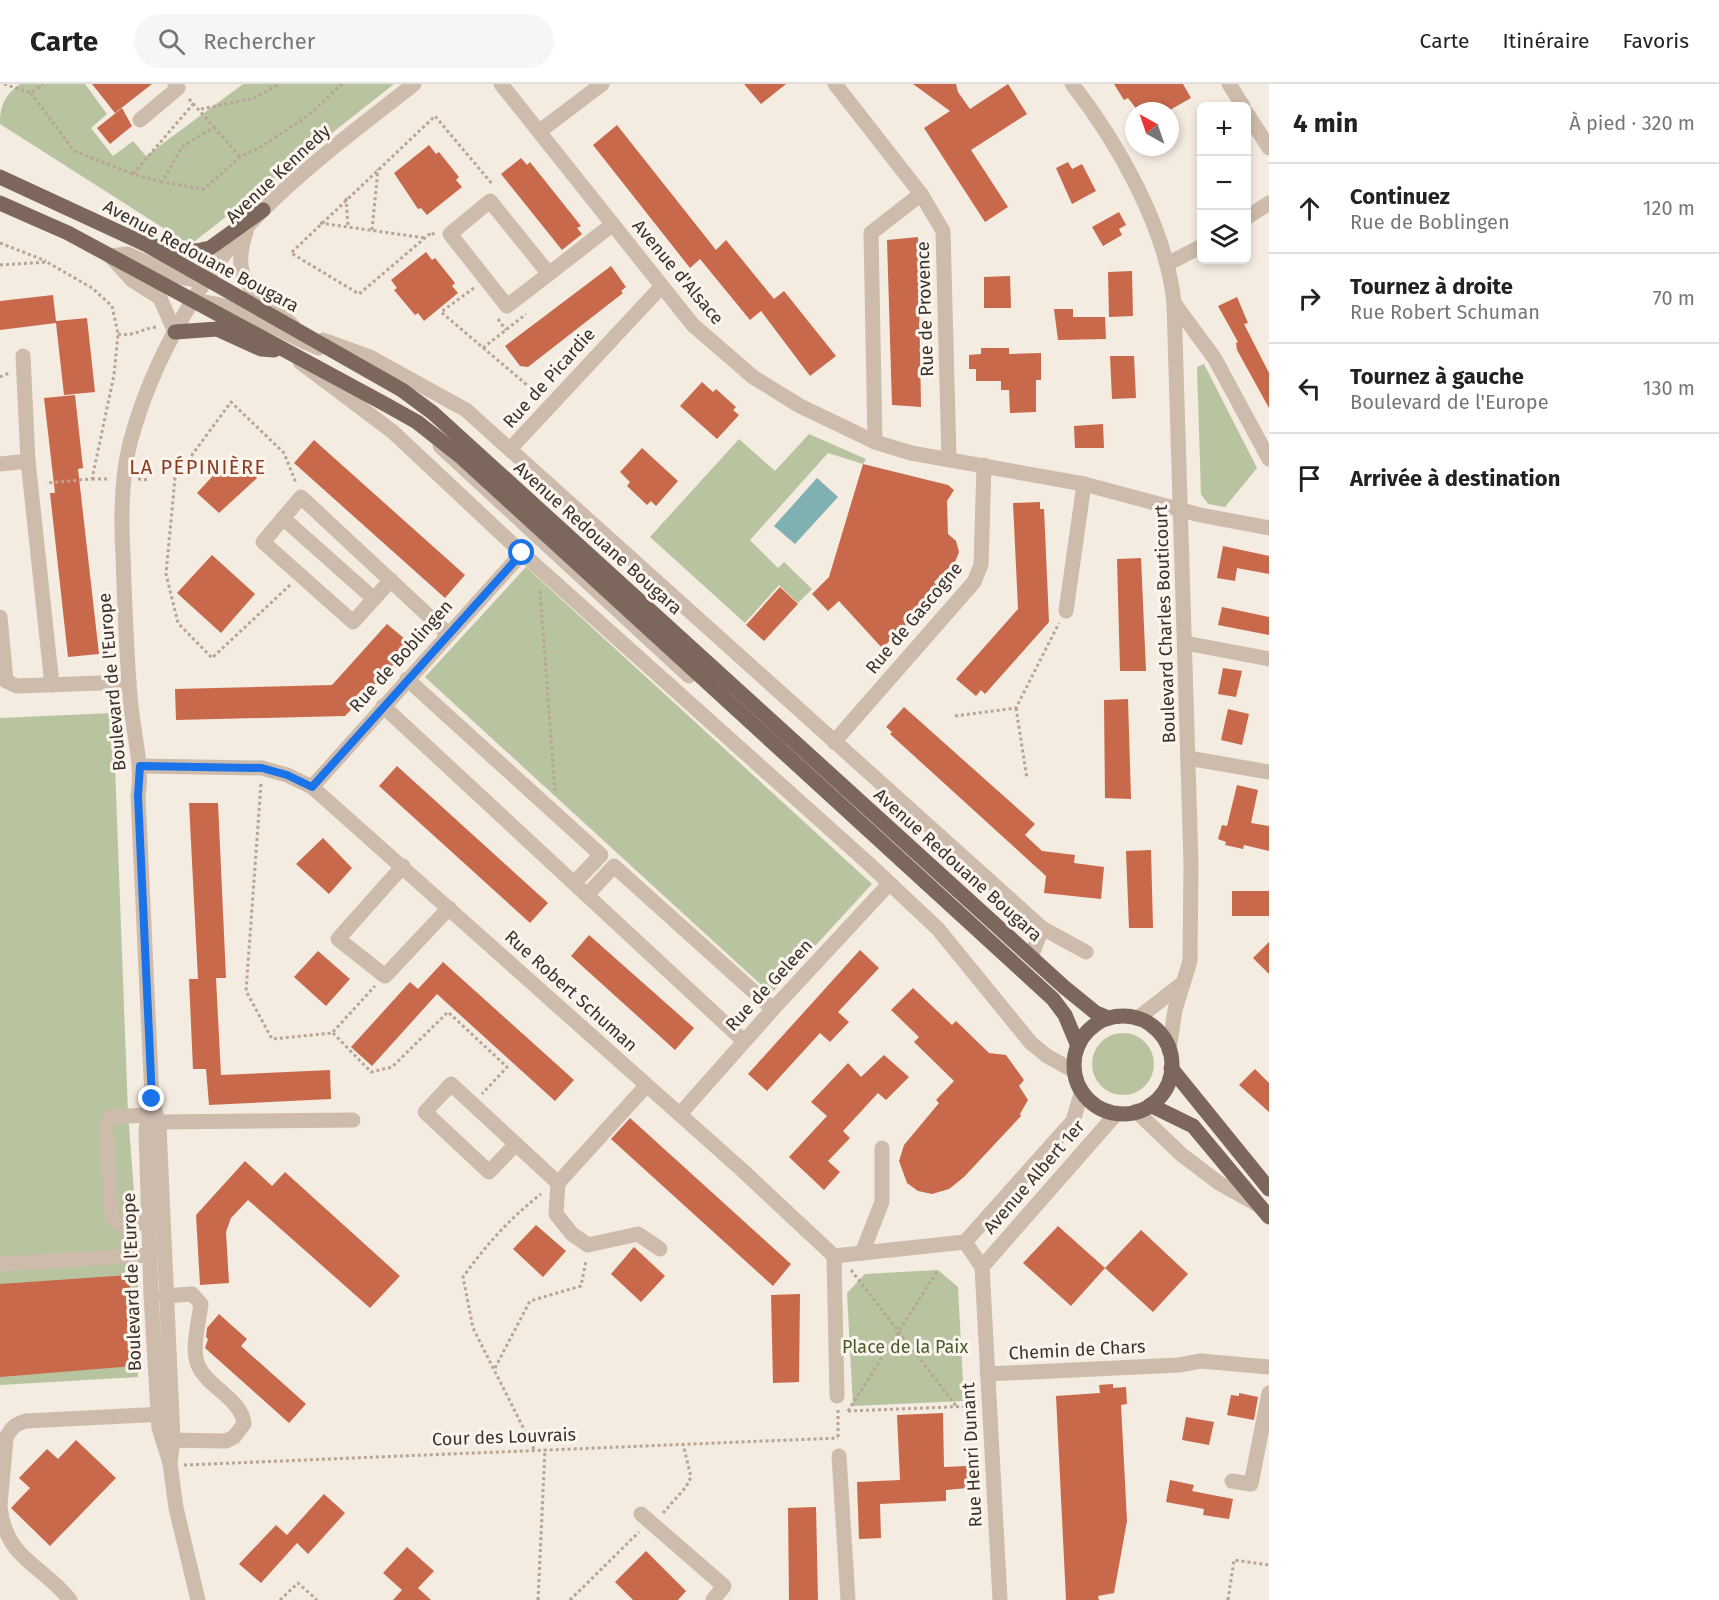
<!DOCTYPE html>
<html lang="fr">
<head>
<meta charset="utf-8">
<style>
	:root { --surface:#fff; --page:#f6f6f6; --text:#222; --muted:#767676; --line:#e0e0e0 }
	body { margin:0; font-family:"Fira Sans",sans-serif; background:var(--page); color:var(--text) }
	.controls { position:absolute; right:18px; top:18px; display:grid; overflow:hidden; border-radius:9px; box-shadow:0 3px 9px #0003 }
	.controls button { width:54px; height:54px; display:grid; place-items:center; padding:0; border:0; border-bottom:2px solid var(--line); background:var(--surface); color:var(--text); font:30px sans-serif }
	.compass { position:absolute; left:1125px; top:18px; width:54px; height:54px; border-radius:50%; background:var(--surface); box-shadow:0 3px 9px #0003; rotate:320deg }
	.stop { position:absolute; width:18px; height:18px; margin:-14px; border:4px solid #1a73e8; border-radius:50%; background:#fff }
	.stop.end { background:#1a73e8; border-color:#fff; box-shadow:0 2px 6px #0008 }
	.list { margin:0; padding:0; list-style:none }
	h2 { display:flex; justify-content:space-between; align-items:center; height:78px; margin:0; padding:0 24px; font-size:26px }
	h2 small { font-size:20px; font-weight:400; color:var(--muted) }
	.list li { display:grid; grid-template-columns:39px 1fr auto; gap:18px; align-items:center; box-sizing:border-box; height:90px; padding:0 24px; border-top:2px solid var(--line) }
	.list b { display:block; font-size:22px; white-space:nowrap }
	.list p { margin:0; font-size:20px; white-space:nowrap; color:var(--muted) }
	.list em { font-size:20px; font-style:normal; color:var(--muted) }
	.icon { flex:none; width:33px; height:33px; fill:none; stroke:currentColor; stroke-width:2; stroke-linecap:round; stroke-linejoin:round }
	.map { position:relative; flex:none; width:1269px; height:1516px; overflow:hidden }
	header { display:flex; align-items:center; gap:36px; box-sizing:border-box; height:84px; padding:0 30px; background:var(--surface); border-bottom:2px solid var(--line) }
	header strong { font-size:28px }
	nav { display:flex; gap:33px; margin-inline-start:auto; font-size:21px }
	.search { width:420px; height:54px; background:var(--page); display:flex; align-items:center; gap:15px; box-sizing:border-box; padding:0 21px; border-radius:33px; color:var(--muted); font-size:22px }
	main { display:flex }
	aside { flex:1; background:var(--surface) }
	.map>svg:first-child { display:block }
	.green { fill:#b8c4a0 }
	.water { fill:#7fb0b2 }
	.building { fill:#c8694b }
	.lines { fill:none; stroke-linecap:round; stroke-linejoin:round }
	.path { stroke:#b9a596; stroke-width:3; stroke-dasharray:3 3; stroke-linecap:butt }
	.minor { stroke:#cdbbac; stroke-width:15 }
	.major { stroke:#7d675c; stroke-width:15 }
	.route { stroke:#1a73e8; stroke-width:8 }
	.labels { text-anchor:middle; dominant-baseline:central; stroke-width:6; stroke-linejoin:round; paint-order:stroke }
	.street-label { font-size:18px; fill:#3b302b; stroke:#fbf5ee }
	.park-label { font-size:18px; fill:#4a5a2e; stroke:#fbf5ee }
	.neighbourhood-label { font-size:20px; letter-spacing:1.5px; fill:#8c3b22; stroke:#fbf5ee }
</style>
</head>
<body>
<header>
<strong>Carte</strong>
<div class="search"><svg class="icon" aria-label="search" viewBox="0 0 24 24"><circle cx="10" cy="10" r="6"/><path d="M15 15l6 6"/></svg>Rechercher</div>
<nav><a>Carte</a><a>Itinéraire</a><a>Favoris</a></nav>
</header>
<main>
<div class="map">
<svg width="1269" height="1516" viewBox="0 0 1269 1516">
	<rect width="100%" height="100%" fill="#f4ebe1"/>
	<g class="green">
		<path d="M20 0H85L107 30 91 44 113 72 133 57 146 72 243 0H394L190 161 0 40C0 21 5 11 20 0Z"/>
		<path d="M1204 280 1257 384 1225 423 1208 420 1201 410 1197 283Z"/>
		<path d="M809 350 866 375 863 380 828 369 750 456 778 484 784 478 812 505 798 519 779 501 745 539 650 453 739 355 775 387Z"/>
		<path d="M526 483 872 800 771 910 425 593Z"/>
		<path d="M113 629 128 1029 138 1162V1293L0 1301V634Z"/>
		<circle cx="1123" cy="980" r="31"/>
		<path d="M938 1186 958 1203 964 1317 853 1322 847 1209 865 1190Z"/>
	</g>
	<path class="water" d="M817 394 838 413 795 460 774 442Z"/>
	<g class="building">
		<path d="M92 0H152L115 29Z"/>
		<path d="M744 0H786L761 20Z"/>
		<path d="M913 0H956L958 8 970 25 1008 0 1027 30 971 66 1008 123 985 138 924 44 950 27Z"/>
		<path d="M1114 0H1183L1191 14 1168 27H1138L1128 14 1124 16Z"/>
		<path d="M122 24 132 42 110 60 97 44Z"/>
		<path d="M617 41 716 166 726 156 774 215 784 207 836 272 810 292 761 227 750 236 700 175 690 184 593 61Z"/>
		<path d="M429 61 436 70 439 68 459 93 456 96 462 103 427 131 421 124 418 125 394 89Z"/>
		<path d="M521 74 527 81 530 78 581 142 577 144 582 150 562 166 501 90Z"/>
		<path d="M1068 78 1072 85 1082 80 1096 107 1072 120 1056 84Z"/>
		<path d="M1119 128 1126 141 1119 145 1122 151 1103 162 1092 143Z"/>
		<path d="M918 153 921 323 892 321 887 156Z"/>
		<path d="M426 168 432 176 435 174 455 199 452 202 458 209 424 237 418 229 415 231 394 206 397 204 391 196Z"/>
		<path d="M611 182 626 203 621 207 623 209 528 283 520 282 505 262Z"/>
		<path d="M1132 187 1133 232 1109 233 1108 188Z"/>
		<path d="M1010 192 1011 224H984V193Z"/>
		<path d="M53 211 56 237 87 234 95 308 64 311 56 239 0 246V217Z"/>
		<path d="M1237 213 1248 239 1244 240 1269 289V324L1237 266 1236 259 1238 258 1218 222Z"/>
		<path d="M1054 225H1073V233H1105L1106 255 1058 256Z"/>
		<path d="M981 264H1009V270L1041 269V296H1036V328L1010 329 1009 306H1001V297H976V285H969V271L981 270Z"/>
		<path d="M1110 272H1134L1136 314 1112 315Z"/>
		<path d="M702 298 713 308 716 305 736 323 733 326 739 331 717 355 680 322Z"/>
		<path d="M75 311 83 384 78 385 99 570 68 573 50 409H55L44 314Z"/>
		<path d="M1103 340 1104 364H1075L1074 342Z"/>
		<path d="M314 356 465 491 445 514 294 379Z"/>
		<path d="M642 364 678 397 656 422 651 417 647 421 627 402 630 398 620 388Z"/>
		<path d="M232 371 257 394 219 429 197 409Z"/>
		<path d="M863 380 948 401 954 406 947 417 948 450 956 457 959 468 955 478 934 498 942 508 882 564 839 517 828 527 812 510 829 493Z"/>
		<path d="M1040 418V425H1044L1049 538 985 610 981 606 976 612 956 595 1018 525 1013 419Z"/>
		<path d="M1223 462 1269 472V490L1237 484 1235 497 1217 494Z"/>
		<path d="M212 471 255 510 221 549 177 509Z"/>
		<path d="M1141 474 1146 587H1120L1117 475Z"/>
		<path d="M780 503 798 520 764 557 746 541Z"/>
		<path d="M1222 523 1269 533V551L1218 541Z"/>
		<path d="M387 540 412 561 345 632 176 636 175 605 332 601Z"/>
		<path d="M1223 584 1242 587 1236 613 1218 610Z"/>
		<path d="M1128 615 1131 715 1105 714 1104 616Z"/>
		<path d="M904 623 1035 740 1025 751 1042 767 1075 771 1074 779 1104 783 1101 815 1044 809 1046 792 890 650 892 648 886 643Z"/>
		<path d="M1228 625 1249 630 1242 661 1221 656Z"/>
		<path d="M397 682 548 819 530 839 379 702Z"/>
		<path d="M1237 701 1258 706 1251 739 1269 742V767L1244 761 1243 765 1225 761 1226 758 1218 755 1222 741 1227 742Z"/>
		<path d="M189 719H218L226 894H216L221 991 330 986 331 1015 209 1021 206 985H193L189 895H198Z"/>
		<path d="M323 754 352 784 329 810 296 780Z"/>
		<path d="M1151 766 1153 844H1129L1126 767Z"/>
		<rect x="1232" y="807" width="37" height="25"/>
		<path d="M589 851 694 944 675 966 571 872Z"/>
		<path d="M1269 858V890L1253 874Z"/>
		<path d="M860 866 879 884 838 928 849 938 830 958 820 949 767 1007 748 990Z"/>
		<path d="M318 867 350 895 326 922 294 893Z"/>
		<path d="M443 878 574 996 555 1017 437 910 372 982 351 963 410 898 418 905Z"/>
		<path d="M913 904 952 941 956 937 989 969 1006 971 1024 996 1019 1002 1028 1016 1020 1030 1021 1032 964 1093 949 1105 932 1110 918 1107 907 1099 899 1077 904 1061 939 1019 936 1016 954 997 914 958 919 953 891 926Z"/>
		<path d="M884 971 909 993 886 1016 878 1009 843 1047 850 1054 828 1077 840 1088 824 1106 789 1073 827 1032 811 1018 848 979 861 993Z"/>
		<path d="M1255 985 1269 999V1028L1239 1001Z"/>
		<path d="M630 1034 791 1180 773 1202 611 1055Z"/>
		<path d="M245 1077 272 1102 285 1088 400 1192 370 1224 248 1116 231 1134 226 1148 229 1199 200 1201 196 1131Z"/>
		<path d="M536 1141 566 1167 543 1193 513 1165Z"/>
		<path d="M1058 1142 1105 1184 1071 1222 1023 1179Z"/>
		<path d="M1141 1146 1188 1190 1153 1228 1105 1184Z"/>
		<path d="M634 1163 665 1192 641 1218 611 1190Z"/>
		<path d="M129 1191 134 1282 0 1293V1200Z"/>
		<path d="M800 1210 799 1298 773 1299 771 1211Z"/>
		<path d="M219 1230 247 1255 241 1262 306 1320 289 1339 205 1264 208 1255 206 1253 207 1244Z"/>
		<path d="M1113 1300V1304L1126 1303 1127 1320 1121 1321 1127 1437 1114 1509 1098 1512 1099 1516H1066L1056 1312 1100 1309 1099 1301Z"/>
		<path d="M1239 1309 1258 1313 1254 1336 1227 1331 1231 1311 1239 1312Z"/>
		<path d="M943 1329 944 1383 967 1382 968 1404 946 1406V1417L880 1420 881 1454 859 1455 857 1398 900 1396 897 1331Z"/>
		<path d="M1186 1333 1214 1338 1209 1361 1182 1356Z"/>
		<path d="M76 1356 116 1394 50 1462 11 1424 30 1404 19 1394 47 1365 58 1375Z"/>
		<path d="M1170 1396 1194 1401 1192 1407 1233 1415 1229 1435 1203 1431 1204 1425 1166 1418Z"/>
		<path d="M324 1410 345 1429 308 1470 297 1459 261 1499 239 1480 276 1441 287 1451Z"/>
		<path d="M816 1423 818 1516H789L788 1424Z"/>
		<path d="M407 1463 434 1487 418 1504 431 1516H393L402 1506 383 1489Z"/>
		<path d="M646 1467 686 1507 678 1516H633L615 1498Z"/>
	</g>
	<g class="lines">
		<g class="path">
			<path d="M4 0 31 9 43 0"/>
			<path d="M31 9 74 67 133 90"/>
			<path d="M189 15 214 43 182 63 162 98 204 105 240 73 259 64 309 31 342 0"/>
			<path d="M201 25 255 14 279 0"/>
			<path d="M214 43 240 73"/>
			<path d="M162 98 133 90 194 19"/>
			<path d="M346 114 348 142"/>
			<path d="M320 139 425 154"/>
			<path d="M372 146 378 85"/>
			<path d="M434 151 432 148 359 210 291 169 435 32 493 101"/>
			<path d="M0 159 46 177"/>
			<path d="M0 181 47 178 92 204 112 222 118 250 114 291 92 395 46 399"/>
			<path d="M474 204 441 228 540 312"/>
			<path d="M498 235 506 246"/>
			<path d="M118 250C133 253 141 245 156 243"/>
			<path d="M483 264 526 230"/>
			<path d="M0 293 9 289"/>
			<path d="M92 395H108"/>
			<path d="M138 395 150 396"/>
			<path d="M290 501 212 574 178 539 166 490 175 394 231 318 284 369 296 399"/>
			<path d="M540 507 555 707"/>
			<path d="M1016 624 1027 695"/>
			<path d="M955 632 1016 624 1059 539"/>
			<path d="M261 700 246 907 272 955 332 949 375 902"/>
			<path d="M333 949 371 988 392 983 448 928 507 983 482 1010"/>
			<path d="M851 1186 957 1323"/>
			<path d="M495 1284 530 1217 581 1202 586 1177"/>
			<path d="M838 1326V1355"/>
			<path d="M848 1327 938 1186"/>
			<path d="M848 1327 974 1322"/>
			<path d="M534 1365 473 1244 463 1193C486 1161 510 1134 541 1110"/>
			<path d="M184 1381 838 1354"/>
			<path d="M663 1429 686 1403 691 1393 683 1360"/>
			<path d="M280 1516 298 1499 317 1516"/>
			<path d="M538 1516 545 1365"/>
			<path d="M570 1516 639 1448"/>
			<path d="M1228 1516 1234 1476 1269 1481"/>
		</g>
		<g class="minor">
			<path d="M501 0 693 241 753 293 800 322 875 358 911 369 1084 400 1200 431 1269 444"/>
			<path d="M835 0 921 110 943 147 949 375"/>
			<path d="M1072 0C1118 59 1166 143 1174 219L1191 779 1190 877 1175 926 1169 966"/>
			<path d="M1229 0 1243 22"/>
			<path d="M1246 28 1269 64"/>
			<path d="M140 36 178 4 175 0"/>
			<path d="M540 47 602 0"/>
			<path d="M1246 134 1269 119"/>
			<path d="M246 148C227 204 262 208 293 242"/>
			<path d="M110 172 127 170 184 194 207 197"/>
			<path d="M113 175 132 196 160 214 175 248"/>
			<path d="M1167 180 1202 162"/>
			<path d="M549 190 490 117 450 150 507 222C543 195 578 167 613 140"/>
			<path d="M194 218C235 216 280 249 319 264"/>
			<path d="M1174 219 1215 275 1269 375"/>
			<path d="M323 256 370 273 466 326 1042 844 1086 868"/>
			<path d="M300 278 393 348 522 469 868 779 938 845 1031 959 1047 972 1074 987"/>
			<path d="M875 358 871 149 921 110"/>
			<path d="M440 362 689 592"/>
			<path d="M511 364 661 203"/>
			<path d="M28 377 52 601"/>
			<path d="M0 380 28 377 23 272"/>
			<path d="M283 434 374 515"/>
			<path d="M391 496 353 538 263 458 301 413 447 549"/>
			<path d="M1066 527 1084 400"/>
			<path d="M0 533 6 597 17 602 129 598"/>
			<path d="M1185 559 1269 575"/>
			<path d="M407 595 601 771 574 799"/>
			<path d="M383 622 744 957"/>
			<path d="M834 658 974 498 981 481 984 381"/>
			<path d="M1188 674 1269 688"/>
			<path d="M140 682 262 684 287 691 312 703 741 1085 834 1172 965 1158"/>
			<path d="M312 703 522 469"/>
			<path d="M403 782 338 855 385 892 449 824"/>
			<path d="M587 811 614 782 773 925"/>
			<path d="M1031 873 1042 844"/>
			<path d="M1138 934 1183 899"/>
			<path d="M151 1018 146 1046 151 1211 159 1344 170 1379 176 1424 198 1516"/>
			<path d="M1136 1027 1182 1071 1219 1099 1260 1122"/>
			<path d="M680 1030 773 925 889 800"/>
			<path d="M516 1060 489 1088 425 1028 451 1000 558 1099 646 1002"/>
			<path d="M558 1099 556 1130 572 1150 588 1161 638 1150 660 1165"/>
			<path d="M159 1139H120L114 1137 112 1131 106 1042 110 1033 147 1031 158 1038 353 1036"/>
			<path d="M965 1158 982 1183 1000 1516"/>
			<path d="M965 1158 1073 1037 1082 1007"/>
			<path d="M862 1169 882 1118V1064"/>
			<path d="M834 1172 837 1312"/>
			<path d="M0 1180 150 1171"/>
			<path d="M982 1183 1117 1029"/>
			<path d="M987 1290 1179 1281 1201 1277 1269 1283"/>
			<path d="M164 1356 226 1357 234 1353 244 1340C242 1315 207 1303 198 1281 191 1265 199 1238 201 1220L192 1210 165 1212"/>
			<path d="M839 1372 848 1516"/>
			<path d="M170 1379 173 1356 159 1042 152 1015 138 712C143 683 134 652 131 622 126 572 125 522 123 472 121 437 121 394 130 359 152 276 203 186 264 125 310 79 362 41 414 0"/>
			<path d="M1232 1397 1251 1400 1269 1309"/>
			<path d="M0 1421 6 1354C11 1344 15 1340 26 1337L165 1330"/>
			<path d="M0 1423C6 1476 43 1481 70 1516"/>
			<path d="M641 1430 724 1502 713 1516"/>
		</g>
		<g class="major">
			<path d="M0 93 147 161 402 306 433 329 1064 903 1096 929 1108 934"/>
			<path d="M0 119 68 149 383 319 417 338 460 372 1053 915 1065 931 1078 962"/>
			<path d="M153 162 196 167 210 164 263 126"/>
			<path d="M175 248 217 245 261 265 274 266"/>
			<circle cx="1123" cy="981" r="49"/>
			<path d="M1171 984 1269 1105"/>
			<path d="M1150 1021 1193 1042 1269 1133"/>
		</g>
	</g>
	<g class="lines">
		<path class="route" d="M152 1015 138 712 140 682 262 684 287 691 312 703 522 469"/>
	</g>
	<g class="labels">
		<g class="street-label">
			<text transform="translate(278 90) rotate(-43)">Avenue Kennedy</text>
			<text transform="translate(201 172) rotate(28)">Avenue Redouane Bougara</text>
			<text transform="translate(678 188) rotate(50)">Avenue d'Alsace</text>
			<text transform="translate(925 225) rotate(-92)">Rue de Provence</text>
			<text transform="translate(549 294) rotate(-48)">Rue de Picardie</text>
			<text transform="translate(598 454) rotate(42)">Avenue Redouane Bougara</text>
			<text transform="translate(914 534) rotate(-50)">Rue de Gascogne</text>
			<text transform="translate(1165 540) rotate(-92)">Boulevard Charles Bouticourt</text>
			<text transform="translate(401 572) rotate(-48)">Rue de Boblingen</text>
			<text transform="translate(112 598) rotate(-95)">Boulevard de l'Europe</text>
			<text transform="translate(958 781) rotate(42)">Avenue Redouane Bougara</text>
			<text transform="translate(769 901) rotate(-47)">Rue de Geleen</text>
			<text transform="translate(571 907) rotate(42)">Rue Robert Schuman</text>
			<text transform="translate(1034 1093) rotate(-49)">Avenue Albert 1er</text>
			<text transform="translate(132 1198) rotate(-92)">Boulevard de l'Europe</text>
			<text transform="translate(1077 1266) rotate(-3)">Chemin de Chars</text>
			<text transform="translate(504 1353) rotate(-2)">Cour des Louvrais</text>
			<text transform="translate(972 1371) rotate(-93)">Rue Henri Dunant</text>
		</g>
		<g class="park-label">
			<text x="905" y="1263">Place de la Paix</text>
		</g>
		<g class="neighbourhood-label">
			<text x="198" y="383">LA PÉPINIÈRE</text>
		</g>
	</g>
</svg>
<div class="controls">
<button>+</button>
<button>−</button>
<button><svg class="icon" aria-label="layers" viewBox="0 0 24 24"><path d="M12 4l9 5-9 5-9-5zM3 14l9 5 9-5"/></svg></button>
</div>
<svg class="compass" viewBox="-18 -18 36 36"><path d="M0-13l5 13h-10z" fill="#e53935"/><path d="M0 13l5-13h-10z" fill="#767676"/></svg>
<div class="stop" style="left:522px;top:469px"></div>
<div class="stop end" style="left:152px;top:1015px"></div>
</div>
<aside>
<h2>4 min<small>À pied · 320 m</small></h2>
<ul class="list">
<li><svg class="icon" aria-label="ahead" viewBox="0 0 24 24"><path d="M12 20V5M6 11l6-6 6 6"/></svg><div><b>Continuez</b><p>Rue de Boblingen</p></div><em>120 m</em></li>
<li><svg class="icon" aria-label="right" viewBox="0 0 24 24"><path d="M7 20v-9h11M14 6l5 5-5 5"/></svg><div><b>Tournez à droite</b><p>Rue Robert Schuman</p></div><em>70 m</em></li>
<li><svg class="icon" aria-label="left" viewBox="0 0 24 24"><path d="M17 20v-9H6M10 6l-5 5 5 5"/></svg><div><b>Tournez à gauche</b><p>Boulevard de l'Europe</p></div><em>130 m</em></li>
<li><svg class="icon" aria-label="arrive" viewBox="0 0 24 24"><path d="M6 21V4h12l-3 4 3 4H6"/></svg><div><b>Arrivée à destination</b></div></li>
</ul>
</aside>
</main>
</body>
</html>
